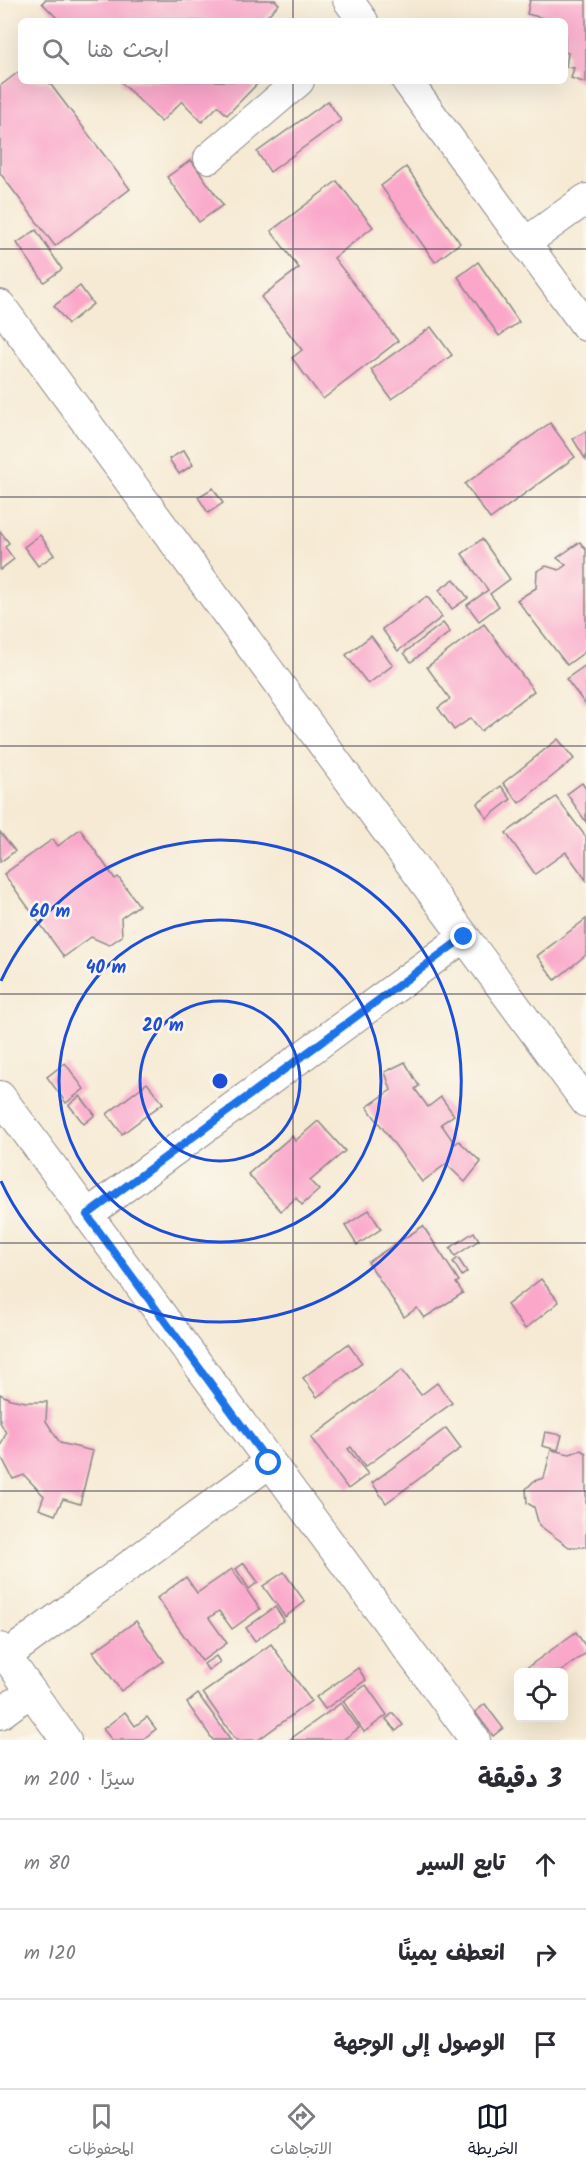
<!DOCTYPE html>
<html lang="ar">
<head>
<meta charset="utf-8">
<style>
	:root { --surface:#fff; --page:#f7f7f7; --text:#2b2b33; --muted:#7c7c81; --line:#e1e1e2; --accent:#111827 }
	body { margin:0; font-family:Kalam,"Playpen Sans Arabic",sans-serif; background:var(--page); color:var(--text); direction:rtl }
	.controls { position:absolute; right:18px; bottom:18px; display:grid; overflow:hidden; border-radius:9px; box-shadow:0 6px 24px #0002 }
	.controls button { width:54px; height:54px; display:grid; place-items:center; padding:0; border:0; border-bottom:2px solid var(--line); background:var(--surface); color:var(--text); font:30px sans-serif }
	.stop { position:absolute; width:18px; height:18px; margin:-14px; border:4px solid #1a73e8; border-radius:50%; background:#fff }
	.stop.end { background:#1a73e8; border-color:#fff; box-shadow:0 2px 6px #0008 }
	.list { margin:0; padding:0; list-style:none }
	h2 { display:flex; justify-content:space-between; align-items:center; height:78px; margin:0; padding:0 24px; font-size:26px }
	h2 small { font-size:20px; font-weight:400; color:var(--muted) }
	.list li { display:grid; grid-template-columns:39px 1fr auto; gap:18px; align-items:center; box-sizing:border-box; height:90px; padding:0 24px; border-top:2px solid var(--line) }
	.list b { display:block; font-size:22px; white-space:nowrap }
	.list em { font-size:20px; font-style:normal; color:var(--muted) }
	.icon { flex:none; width:33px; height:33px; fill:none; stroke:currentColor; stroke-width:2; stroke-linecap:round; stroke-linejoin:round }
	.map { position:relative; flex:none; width:586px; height:1740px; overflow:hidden; direction:ltr }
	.search { position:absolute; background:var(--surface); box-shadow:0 6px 24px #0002; left:18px; right:18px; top:18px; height:66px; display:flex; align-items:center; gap:15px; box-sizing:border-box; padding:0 21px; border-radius:9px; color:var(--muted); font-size:22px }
	.sheet { height:348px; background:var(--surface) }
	nav { display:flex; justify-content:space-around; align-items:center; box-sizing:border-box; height:84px; border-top:2px solid var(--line); background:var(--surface); font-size:16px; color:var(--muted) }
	nav a { display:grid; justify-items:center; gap:3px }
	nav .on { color:var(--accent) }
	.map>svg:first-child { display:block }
	.building { fill:#faa7ca }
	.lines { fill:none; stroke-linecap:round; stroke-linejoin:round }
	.minor-casing { stroke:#8c8688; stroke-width:32 }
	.minor { stroke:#fff; stroke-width:30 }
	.route { stroke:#1a73e8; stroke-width:8 }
	.grid { fill:none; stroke:#22223b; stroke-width:1.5; stroke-opacity:0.55 }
	.ring { fill:none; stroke:#1d4ed8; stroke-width:3 }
	.centre { fill:#1d4ed8; stroke:#fbf7ec; stroke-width:3 }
	.ring-label { font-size:18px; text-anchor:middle; font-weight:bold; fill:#1d4ed8; stroke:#fbf7ec; stroke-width:5; stroke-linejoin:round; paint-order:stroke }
</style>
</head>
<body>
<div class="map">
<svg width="586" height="1740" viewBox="0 0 586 1740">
	<rect width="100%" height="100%" fill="#fbf7ec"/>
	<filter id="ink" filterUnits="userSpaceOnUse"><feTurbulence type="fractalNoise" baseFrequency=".0167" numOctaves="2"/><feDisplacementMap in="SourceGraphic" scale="12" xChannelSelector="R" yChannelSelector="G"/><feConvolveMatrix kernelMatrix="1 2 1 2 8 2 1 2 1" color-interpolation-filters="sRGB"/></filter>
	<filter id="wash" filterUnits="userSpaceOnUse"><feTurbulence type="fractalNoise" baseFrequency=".008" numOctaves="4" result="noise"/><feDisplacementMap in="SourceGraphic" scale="24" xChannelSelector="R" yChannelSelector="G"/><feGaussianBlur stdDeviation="1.35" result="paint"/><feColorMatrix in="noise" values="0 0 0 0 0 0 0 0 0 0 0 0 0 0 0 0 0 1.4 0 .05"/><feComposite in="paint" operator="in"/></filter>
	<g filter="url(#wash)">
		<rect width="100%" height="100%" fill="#f6ead4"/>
		<g id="blocks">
			<g class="building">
				<path d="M45 0H275L279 4 262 21H60L42 3Z"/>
				<path d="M530 0H586V83L571 78 574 68 566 67 568 53 565 52V21H546L547 19 527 14Z"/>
				<path d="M21 70V81H48L130 189 55 246 0 173V86Z"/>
				<path d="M120 81H260L227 115 218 106 202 122 182 101 161 122Z"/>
				<path d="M328 101 341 120 270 172 257 152Z"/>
				<path d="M191 160 223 205 199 222 167 177Z"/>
				<path d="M406 167 460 243 435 262 381 186Z"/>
				<path d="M337 181 373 227 334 258 398 341 323 399 292 358 302 350 261 297 299 268 271 231Z"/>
				<path d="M36 230 62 269 44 282 17 243Z"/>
				<path d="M478 262 519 322 499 336 458 277Z"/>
				<path d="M80 286 93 304 68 324 54 306Z"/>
				<path d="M431 327 452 355 391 399 371 370Z"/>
				<path d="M550 423 575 457 490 519 465 484Z"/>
				<path d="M586 431V460L573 439Z"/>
				<path d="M184 450 193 465 179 474 169 459Z"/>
				<path d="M213 488 223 503 208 513 198 497Z"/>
				<path d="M0 531 9 543 5 547 14 559 0 570Z"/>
				<path d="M40 535 54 555 38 566 24 547Z"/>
				<path d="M482 539 510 579 490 594 499 606 479 621 467 605 488 590 462 554Z"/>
				<path d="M580 542 586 550V651L567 665 517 600 536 588 537 571 546 566 559 570 566 565 557 558Z"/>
				<path d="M454 579 468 598 452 609 439 590Z"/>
				<path d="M427 596 442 617 398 651 382 629Z"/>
				<path d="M443 623 450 632 411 662 404 653Z"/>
				<path d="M484 624 534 691 481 731 471 718 454 730 438 708 450 699 427 667Z"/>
				<path d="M371 636 393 665 368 684 346 655Z"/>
				<path d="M586 665V705L566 679Z"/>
				<path d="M558 739 574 759 519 803 503 783Z"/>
				<path d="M582 783 586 789V822L567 794Z"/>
				<path d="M501 786 511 799 487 818 477 804Z"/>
				<path d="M556 797 586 837V880L566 852 535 874 506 833Z"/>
				<path d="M80 829 115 879 118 877 139 905 121 918 122 936 109 945 91 937 64 957 4 874 53 839 58 846Z"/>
				<path d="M0 832 15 851 0 862Z"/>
				<path d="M586 919V955L555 980 537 956Z"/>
				<path d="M405 1062 419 1086 415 1089 428 1107 441 1097 454 1115 441 1124 455 1144 459 1141 481 1162 465 1182 446 1164 422 1182 367 1107 391 1090 385 1072Z"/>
				<path d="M65 1063 84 1089 66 1103 47 1077Z"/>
				<path d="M147 1083 163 1103 122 1134 107 1114Z"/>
				<path d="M80 1096 95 1115 84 1124 69 1105Z"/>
				<path d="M318 1121 345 1151 310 1181 319 1190 302 1205 296 1198 281 1211 248 1174 292 1136 295 1141Z"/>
				<path d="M369 1210 381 1229 357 1245 345 1226Z"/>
				<path d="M423 1226 459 1281 456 1283 463 1293 424 1318 417 1308 404 1317 368 1262Z"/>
				<path d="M474 1232 479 1240 455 1256 450 1248Z"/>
				<path d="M458 1258 467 1272 462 1276 453 1262Z"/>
				<path d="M541 1279 559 1302 525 1329 507 1305Z"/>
				<path d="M348 1344 362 1363 317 1397 303 1378Z"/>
				<path d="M402 1370 421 1395 437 1383 452 1403 365 1467 351 1447 348 1449 368 1474 348 1489 311 1438Z"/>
				<path d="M0 1394 10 1399 26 1402H47L46 1421 60 1443 93 1451 80 1504 63 1499 55 1515 39 1509 44 1496 24 1475 13 1479 0 1454V1447L6 1433 0 1422Z"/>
				<path d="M446 1428 461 1448 386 1503 372 1483Z"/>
				<path d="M545 1432 562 1435 558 1450 542 1446Z"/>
				<path d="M551 1450 570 1454 581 1450 586 1453V1547H569L555 1537 539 1525 534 1507 527 1503 526 1489 534 1481 544 1478Z"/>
				<path d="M244 1563 258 1582 249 1589 236 1569Z"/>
				<path d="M232 1569 260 1609 232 1629 219 1611 209 1618 227 1643 202 1661 157 1598 186 1577 197 1593Z"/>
				<path d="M284 1572 305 1602 285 1617 263 1586Z"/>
				<path d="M275 1607 284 1620 255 1641 246 1628Z"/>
				<path d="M136 1621 164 1661 121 1691 93 1652Z"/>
				<path d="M576 1632 586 1647V1653L560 1672H521Z"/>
				<path d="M271 1644 311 1701 258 1740H236L203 1693Z"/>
				<path d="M216 1656 220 1662 208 1670 204 1664Z"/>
				<path d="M358 1668 366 1680 325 1709 316 1697Z"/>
				<path d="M366 1685 387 1715 364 1732 343 1701Z"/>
				<path d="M198 1694 231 1740H213L187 1703Z"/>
				<path d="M341 1703 359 1728 343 1740H289Z"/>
				<path d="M485 1704 503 1728 493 1736 475 1712Z"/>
				<path d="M125 1712 135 1726 147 1717 156 1729 142 1740H112L103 1729Z"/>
				<path d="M393 1713 403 1725 396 1731 386 1719Z"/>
			</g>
		</g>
	</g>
	<g filter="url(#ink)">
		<use href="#blocks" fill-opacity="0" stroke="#8c8688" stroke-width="1.5"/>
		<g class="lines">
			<g class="minor-casing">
				<g id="minor">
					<path d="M348 0 363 21"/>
					<path d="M407 81 586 326"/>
					<path d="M209 158 299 81"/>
					<path d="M525 243 586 199"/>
					<path d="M0 305 586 1102"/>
					<path d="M0 1096 475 1740"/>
					<path d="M87 1215 464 937"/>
					<path d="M0 1648 66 1740"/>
					<path d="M6 1656 269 1463"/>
					<path d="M0 1714 30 1692"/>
				</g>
			</g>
			<use href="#minor" class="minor"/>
		</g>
	</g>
	<g class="lines" filter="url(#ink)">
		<path class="route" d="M269 1463 87 1215 464 937"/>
	</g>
	<path class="grid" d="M293 0V21M293 81V1740M0 249H586M0 497H586M0 746H586M0 994H586M0 1243H586M0 1491H586"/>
	<g class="ring">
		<circle cx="220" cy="1081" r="80"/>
		<circle cx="220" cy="1081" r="161"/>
		<path d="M1 981A241 241 0 1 1 1 1181"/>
	</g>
	<circle cx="220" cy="1081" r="9" class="centre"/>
	<g class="ring-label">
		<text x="50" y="917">60 m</text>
		<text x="106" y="973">40 m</text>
		<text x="163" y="1031">20 m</text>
	</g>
</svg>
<div class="controls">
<button><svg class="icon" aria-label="locate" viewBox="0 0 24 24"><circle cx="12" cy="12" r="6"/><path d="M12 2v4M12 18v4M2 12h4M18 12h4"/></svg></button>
</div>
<div class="stop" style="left:269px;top:1463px"></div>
<div class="stop end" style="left:464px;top:937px"></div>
<div class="search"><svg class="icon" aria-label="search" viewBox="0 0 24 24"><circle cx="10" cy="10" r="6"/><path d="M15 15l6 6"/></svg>ابحث هنا</div>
</div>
<section class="sheet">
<h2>3 دقيقة<small>سيرًا · 200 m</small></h2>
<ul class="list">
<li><svg class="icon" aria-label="ahead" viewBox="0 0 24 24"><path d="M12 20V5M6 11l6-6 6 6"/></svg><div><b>تابع السير</b></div><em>80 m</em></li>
<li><svg class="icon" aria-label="right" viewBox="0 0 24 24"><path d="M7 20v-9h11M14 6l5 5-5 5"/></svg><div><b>انعطف يمينًا</b></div><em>120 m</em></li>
<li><svg class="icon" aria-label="arrive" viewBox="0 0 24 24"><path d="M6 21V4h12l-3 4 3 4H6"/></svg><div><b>الوصول إلى الوجهة</b></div></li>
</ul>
</section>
<nav>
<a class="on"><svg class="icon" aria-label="map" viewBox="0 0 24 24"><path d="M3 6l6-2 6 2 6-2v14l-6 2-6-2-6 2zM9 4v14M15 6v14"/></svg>الخريطة</a>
<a><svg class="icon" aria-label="directions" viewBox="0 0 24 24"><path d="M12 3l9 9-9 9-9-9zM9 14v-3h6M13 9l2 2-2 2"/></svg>الاتجاهات</a>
<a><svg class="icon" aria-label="saved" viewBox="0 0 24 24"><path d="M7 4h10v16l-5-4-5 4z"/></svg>المحفوظات</a>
</nav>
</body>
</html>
